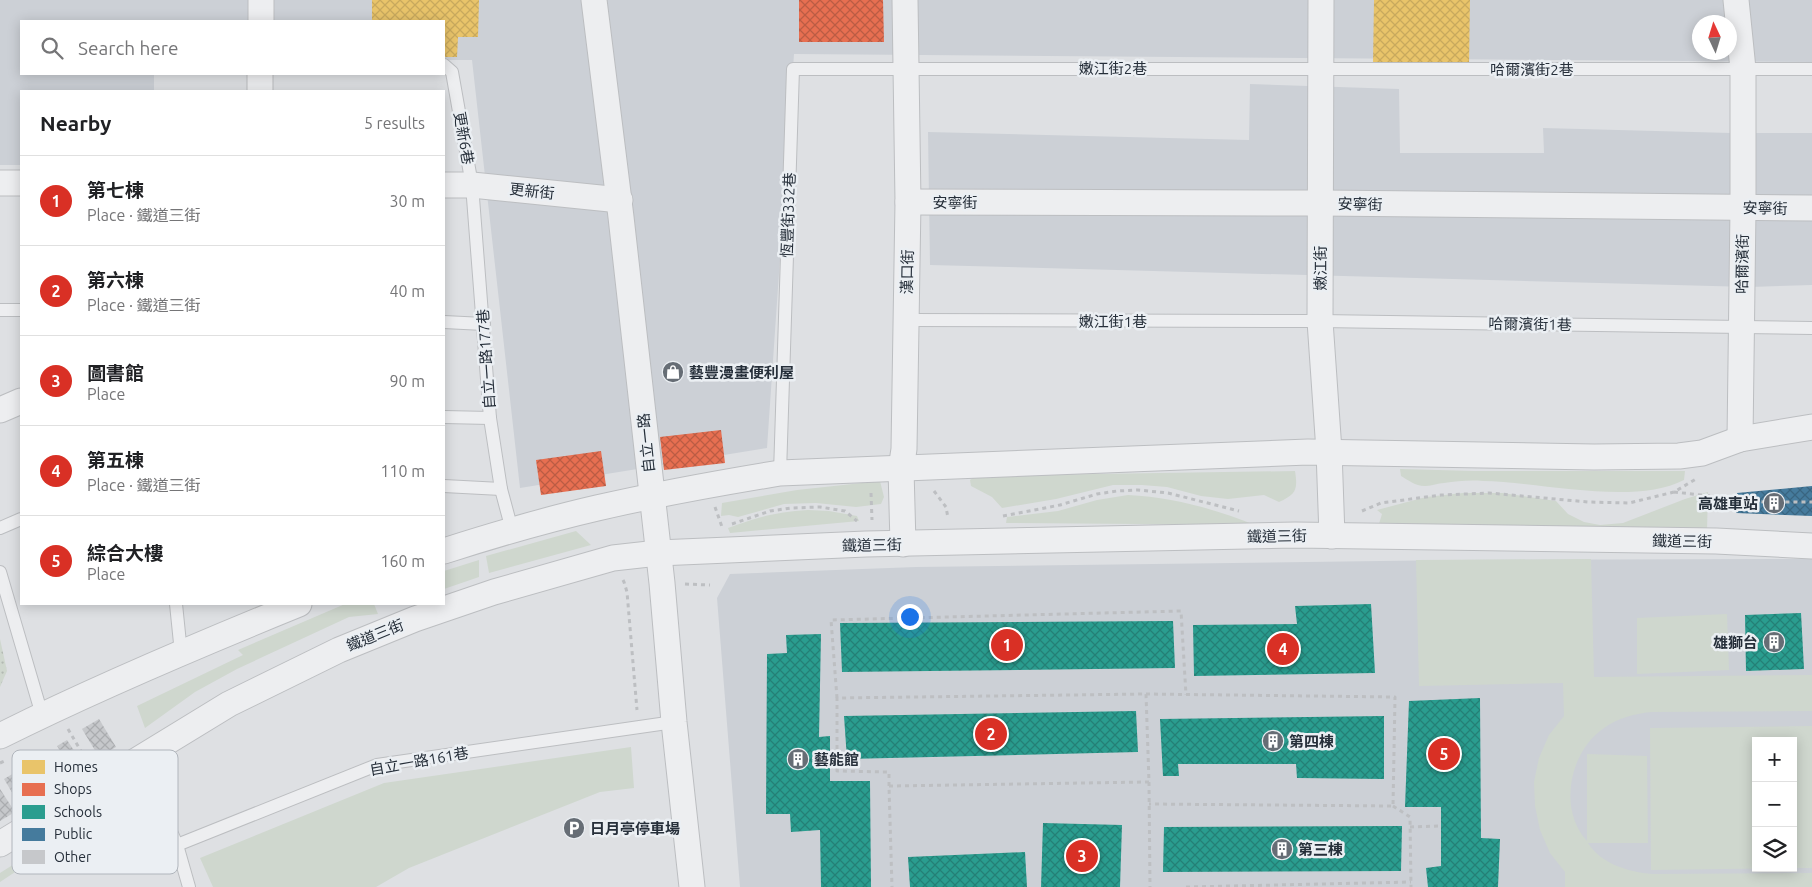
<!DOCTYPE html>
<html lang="en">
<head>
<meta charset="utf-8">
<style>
	:root { --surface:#fff; --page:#f6f6f6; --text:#202124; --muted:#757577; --line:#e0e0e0; --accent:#d93025 }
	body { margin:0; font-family:Ubuntu,"Noto Sans TC",sans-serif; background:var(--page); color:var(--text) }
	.controls { position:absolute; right:15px; bottom:15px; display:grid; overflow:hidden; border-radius:0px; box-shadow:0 2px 12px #0003 }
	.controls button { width:45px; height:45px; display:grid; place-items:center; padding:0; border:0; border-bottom:1px solid var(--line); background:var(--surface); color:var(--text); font:25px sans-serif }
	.compass { position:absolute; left:1692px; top:15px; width:45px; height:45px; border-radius:50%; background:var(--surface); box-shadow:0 2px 12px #0003; rotate:356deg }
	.you { position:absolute; left:909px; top:616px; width:18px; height:18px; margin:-12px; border:4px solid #fff; border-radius:50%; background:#1a73e8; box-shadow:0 0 0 8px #1a73e833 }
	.badge { display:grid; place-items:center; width:32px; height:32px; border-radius:50%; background:var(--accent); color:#fff; font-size:16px; font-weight:700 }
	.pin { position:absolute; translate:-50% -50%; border:2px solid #fff; box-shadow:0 1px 5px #0006 }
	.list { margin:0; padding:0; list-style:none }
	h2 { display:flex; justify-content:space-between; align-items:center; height:65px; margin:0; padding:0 20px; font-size:21px }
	h2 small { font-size:16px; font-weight:400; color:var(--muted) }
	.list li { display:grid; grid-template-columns:32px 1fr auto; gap:15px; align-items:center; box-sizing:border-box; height:90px; padding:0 20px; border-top:1px solid var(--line) }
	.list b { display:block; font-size:19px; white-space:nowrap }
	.list p { margin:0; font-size:16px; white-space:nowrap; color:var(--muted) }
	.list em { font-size:16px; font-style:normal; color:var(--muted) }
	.icon { flex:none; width:28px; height:28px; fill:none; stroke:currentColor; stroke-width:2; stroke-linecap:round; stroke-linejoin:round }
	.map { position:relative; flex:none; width:1812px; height:887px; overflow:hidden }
	.search { position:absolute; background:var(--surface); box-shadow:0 2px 12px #0003; left:20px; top:20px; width:425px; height:55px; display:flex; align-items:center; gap:12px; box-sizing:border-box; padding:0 18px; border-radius:0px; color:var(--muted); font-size:19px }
	.panel { position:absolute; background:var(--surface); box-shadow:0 2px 12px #0003; left:20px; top:90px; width:425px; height:515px; border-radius:0px }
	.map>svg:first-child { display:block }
	.built { fill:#ccd0d6; fill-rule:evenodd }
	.grass { fill:#cfd7ce }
	.park { fill:url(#park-dots) }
	.homes { fill:url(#homes-cross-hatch) }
	.shops { fill:url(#shops-cross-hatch) }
	.schools { fill:url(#schools-cross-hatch) }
	.public { fill:url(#public-cross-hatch) }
	.building { fill:url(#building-cross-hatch) }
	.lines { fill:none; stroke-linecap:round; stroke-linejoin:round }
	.lane-casing { stroke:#bcbec1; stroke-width:14 }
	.street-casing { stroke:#bcbec1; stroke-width:27 }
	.path { stroke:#bdbfc2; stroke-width:3; stroke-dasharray:4 4; stroke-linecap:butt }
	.lane { stroke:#edeef0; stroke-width:12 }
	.street { stroke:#edeef0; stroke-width:25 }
	.labels { text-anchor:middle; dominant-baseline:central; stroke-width:5; stroke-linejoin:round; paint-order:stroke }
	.street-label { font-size:15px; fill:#262f3a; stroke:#ebeff3 }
	.poi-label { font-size:15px; font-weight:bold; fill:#262f3a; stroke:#ebeff3; text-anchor:start }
	.key { fill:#ebeff3; stroke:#b0b5bc; stroke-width:1 }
	.key-label { font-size:14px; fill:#262f3a }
</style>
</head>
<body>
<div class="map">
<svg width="1812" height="887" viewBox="0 0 1812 887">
	<defs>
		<pattern id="park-dots" width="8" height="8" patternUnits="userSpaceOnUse" patternTransform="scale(1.25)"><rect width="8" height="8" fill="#cfd7ce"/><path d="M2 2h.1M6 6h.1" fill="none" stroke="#b2b9b2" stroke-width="1.8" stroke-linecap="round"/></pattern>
		<pattern id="homes-cross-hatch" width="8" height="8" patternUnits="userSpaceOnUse" patternTransform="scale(1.25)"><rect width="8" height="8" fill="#e9c46a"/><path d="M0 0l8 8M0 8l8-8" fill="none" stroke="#c8a95d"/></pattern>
		<pattern id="shops-cross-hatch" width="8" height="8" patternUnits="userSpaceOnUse" patternTransform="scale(1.25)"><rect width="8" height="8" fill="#e76f51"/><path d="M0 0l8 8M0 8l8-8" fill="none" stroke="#bb5c44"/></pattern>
		<pattern id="schools-cross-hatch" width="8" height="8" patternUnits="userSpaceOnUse" patternTransform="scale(1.25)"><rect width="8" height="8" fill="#2a9d8f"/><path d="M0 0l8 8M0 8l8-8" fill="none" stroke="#248076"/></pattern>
		<pattern id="public-cross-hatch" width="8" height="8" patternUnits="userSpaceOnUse" patternTransform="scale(1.25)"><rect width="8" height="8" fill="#457b9d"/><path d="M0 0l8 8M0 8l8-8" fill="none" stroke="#396581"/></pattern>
		<pattern id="building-cross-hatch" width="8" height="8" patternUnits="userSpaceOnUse" patternTransform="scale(1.25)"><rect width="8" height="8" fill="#c6c8cb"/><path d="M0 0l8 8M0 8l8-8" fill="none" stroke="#aaacaf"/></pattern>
	</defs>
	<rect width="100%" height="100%" fill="#dee0e3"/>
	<g class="built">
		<path d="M0 0H1812V62L794 54 767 448 520 488 472 60H444V21H21V74H154V91H21V165H0ZM1700 22H1730V52H1700Z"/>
		<path d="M1250 84 1399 89 1400 153H1544L1543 128 1731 133H1812V285L1750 287 930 265 928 132 1249 140Z"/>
		<path d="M1812 559V887H740L717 598 730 574 916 567 1455 560ZM1756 741H1793V868H1756Z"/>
	</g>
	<g class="grass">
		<path d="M1400 469 1474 471H1685L1684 480C1634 506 1540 482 1483 481 1470 480 1457 481 1444 483 1438 483 1432 486 1426 486 1417 487 1408 480 1401 476Z"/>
		<path d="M1295 471C1298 490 1296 494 1279 502L1264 495 1228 499 1201 496 1167 487 1142 485H1113L1056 499 1002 508 992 497 971 486 970 480 975 476Z"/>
		<path d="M880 481 884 497 881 504 856 507 816 503 784 504 738 517 729 515 721 516 722 503 797 490Z"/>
		<path d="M1708 492 1707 531 1378 527 1382 514 1377 510 1426 497 1463 493H1502L1556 501 1568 514 1584 522 1600 525 1623 523 1685 499Z"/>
		<path d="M1128 495C1173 497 1214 509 1255 525L1006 523 1007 517 1058 511 1097 500Z"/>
		<path d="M808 510 829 511 857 516 859 521 730 533 728 528C758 517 776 512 808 510Z"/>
		<path d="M576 531 591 545 489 573 486 556Z"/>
		<path d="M1591 559 1594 677 1812 675V711L1651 712C1634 714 1618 718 1604 728 1569 752 1558 809 1587 841V754L1647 756 1648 843H1588C1601 864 1629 872 1652 874L1812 873V887H1565V872L1550 853 1540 830 1535 806 1534 782 1539 758 1549 735 1564 716 1563 683 1419 686 1416 560Z"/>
		<path d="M479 560V577L444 589V571Z"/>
		<path d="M345 604H374L378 614 349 617 237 669 195 692 145 728 137 706 243 655 238 650Z"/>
		<path d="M1727 614 1729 670 1637 674V618Z"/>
		<path d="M1812 726V868H1793V741H1756V868H1789L1651 870 1650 728Z"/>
		<path d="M631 747 634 788 600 792 409 868 376 887H213L200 858 384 783Z"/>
		<path d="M132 790 144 815 102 843 89 823 0 882V873Z"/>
	</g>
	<path class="park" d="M0 639 7 671 0 687Z"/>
	<g class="homes">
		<path d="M372 0H479L478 37H458L457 57H444V21H372Z"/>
		<path d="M1374 0H1470L1469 66 1373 64Z"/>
	</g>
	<g class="shops">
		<path d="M799 0H883L884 42H799Z"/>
		<path d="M721 430 725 463 664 470 660 437Z"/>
		<path d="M601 451 606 486 541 495 536 460Z"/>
	</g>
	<g class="schools">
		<path d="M1371 604 1375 673 1194 676 1193 625 1297 624 1295 606Z"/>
		<path d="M1801 613 1804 669 1746 671 1745 615Z"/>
		<path d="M1173 621 1175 668 842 672 840 623Z"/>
		<path d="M821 634 819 737 830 736V781H870L871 887H821L820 830 791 832 790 814H766L767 654 787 653 786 635Z"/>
		<path d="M1480 698 1481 838 1500 839 1498 887H1428L1426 868 1441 866V807H1405L1409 701Z"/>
		<path d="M1136 711 1138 752 847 759 844 716Z"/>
		<path d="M1384 716V779L1297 778 1296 764H1178L1179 776H1163L1160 719Z"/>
		<path d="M1043 823 1122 825 1120 887H1041Z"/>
		<path d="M1402 826 1401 871 1163 872 1164 827Z"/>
		<path d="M1025 852 1027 887H910L908 857Z"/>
	</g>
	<path class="public" d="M1812 486V516L1736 513 1737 493Z"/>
	<g class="building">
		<path d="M99 719 116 747 99 757 82 729Z"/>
		<path d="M67 740 85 767 75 773 57 746Z"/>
		<path d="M51 751 66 776 19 804 4 779Z"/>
		<path d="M0 789 15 812 0 821Z"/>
	</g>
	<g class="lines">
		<g class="lane-casing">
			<g id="lane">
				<path d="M444 65 452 72 472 185 490 418 501 489 512 530"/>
				<path d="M0 310H21"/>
				<path d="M907 320 1320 321 1812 328"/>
				<path d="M444 322 484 324"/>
				<path d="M444 417 490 418"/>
				<path d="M780 473 793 69H1812"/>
				<path d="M444 486 501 489"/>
				<path d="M0 528 21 519"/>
				<path d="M0 572 42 715"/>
				<path d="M176 604 181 653"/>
				<path d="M139 759 177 845 189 887"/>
				<path d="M177 845 377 765 674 722"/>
			</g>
		</g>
		<g class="street-casing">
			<g id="street">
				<path d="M594 0 621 217 662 583 674 722 692 887"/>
				<path d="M1321 0 1320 321 1329 451 1332 536"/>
				<path d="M1736 0 1743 69V208L1740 439"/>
				<path d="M261 21V0"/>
				<path d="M260 91V74"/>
				<path d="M0 183H21"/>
				<path d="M444 185H472L620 200"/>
				<path d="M908 202 1321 203 1812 208"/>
				<path d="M0 410 21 401"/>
				<path d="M903 544 901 469 904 449 908 202 905 0"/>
				<path d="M444 551C494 535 545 520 597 508 658 494 719 483 780 473L1308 452 1594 457 1679 456 1702 453 1740 439 1812 427"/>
				<path d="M0 736C98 687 198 645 299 604"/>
				<path d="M0 844 229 704 339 650 415 619 494 592 613 558 658 553 866 544 1295 535 1716 541 1812 546"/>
			</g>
		</g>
		<g class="path">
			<path d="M934 491 946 507 948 518"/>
			<path d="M1674 492 1764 502H1812"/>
			<path d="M871 493 872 520"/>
			<path d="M715 507 722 527"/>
			<path d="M1362 511 1381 503 1441 495 1489 493 1588 502 1629 503 1674 492 1696 479"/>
			<path d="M1003 516 1060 505 1097 494 1117 491 1138 490 1168 493 1239 511"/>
			<path d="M732 524 770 511 791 508 820 507 845 511 857 521"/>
			<path d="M623 580 624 582 627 592 637 710"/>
			<path d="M685 584 710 585"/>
			<path d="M1146 694 1395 697 1393 806 1149 804"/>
			<path d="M837 698 831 620 1181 611 1186 695"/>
			<path d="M68 729 88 763"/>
			<path d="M0 763 7 760"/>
			<path d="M1149 782 1150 887"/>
			<path d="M889 786 1149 782 1146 694 837 698V771L889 772V786L892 887"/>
			<path d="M1393 806 1410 817 1411 887"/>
			<path d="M1410 827 1441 826"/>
			<path d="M1186 887 1411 882"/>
		</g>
		<use href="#lane" class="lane"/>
		<use href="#street" class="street"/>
	</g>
	<defs>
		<g id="shop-disc" transform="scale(1.125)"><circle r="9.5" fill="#666d75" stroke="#ebeff3"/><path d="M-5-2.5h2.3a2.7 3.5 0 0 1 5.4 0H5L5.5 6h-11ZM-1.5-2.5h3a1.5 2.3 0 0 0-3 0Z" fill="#fff"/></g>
		<g id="building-disc" transform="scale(1.125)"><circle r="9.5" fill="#666d75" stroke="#ebeff3"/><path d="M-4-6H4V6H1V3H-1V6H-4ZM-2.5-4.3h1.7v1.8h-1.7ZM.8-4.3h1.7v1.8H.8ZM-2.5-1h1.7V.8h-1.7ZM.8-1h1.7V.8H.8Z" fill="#fff"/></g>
		<g id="parking-disc" transform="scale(1.125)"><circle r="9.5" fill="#666d75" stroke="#ebeff3"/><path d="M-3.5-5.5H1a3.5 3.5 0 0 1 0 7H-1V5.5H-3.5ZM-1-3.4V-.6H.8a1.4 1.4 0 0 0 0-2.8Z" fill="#fff"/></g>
	</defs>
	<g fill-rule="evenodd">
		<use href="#shop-disc" x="673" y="372"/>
		<use href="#building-disc" x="1774" y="503"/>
		<use href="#building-disc" x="1774" y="642"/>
		<use href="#building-disc" x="1273" y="741"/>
		<use href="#building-disc" x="798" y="759"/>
		<use href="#parking-disc" x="574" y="828"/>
		<use href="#building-disc" x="1282" y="849"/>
	</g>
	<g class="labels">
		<g class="street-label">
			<text x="1113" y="68">嫩江街2巷</text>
			<text x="1532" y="69">哈爾濱街2巷</text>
			<text transform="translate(464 138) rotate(80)">更新6巷</text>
			<text transform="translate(532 191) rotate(6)">更新街</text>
			<text x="955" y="202">安寧街</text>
			<text transform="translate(1360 204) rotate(1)">安寧街</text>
			<text transform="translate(1765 208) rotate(1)">安寧街</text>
			<text transform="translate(788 215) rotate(-88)">恆豐街332巷</text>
			<text transform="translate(1742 264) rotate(-89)">哈爾濱街</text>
			<text transform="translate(1320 268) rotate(-90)">嫩江街</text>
			<text transform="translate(907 272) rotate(-89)">漢口街</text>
			<text x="1113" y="321">嫩江街1巷</text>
			<text transform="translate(1530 324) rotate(1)">哈爾濱街1巷</text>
			<text transform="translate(486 359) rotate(-94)">自立一路177巷</text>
			<text transform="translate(646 443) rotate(-96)">自立一路</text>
			<text transform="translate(1277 536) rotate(-1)">鐵道三街</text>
			<text transform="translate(1682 541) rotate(1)">鐵道三街</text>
			<text transform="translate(872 545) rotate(-1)">鐵道三街</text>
			<text transform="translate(375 635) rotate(-22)">鐵道三街</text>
			<text transform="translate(419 761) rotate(-10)">自立一路161巷</text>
		</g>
		<g class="poi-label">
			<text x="689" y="372">藝豐漫畫便利屋</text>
			<text x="1758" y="503" text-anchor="end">高雄車站</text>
			<text x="1758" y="642" text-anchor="end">雄獅台</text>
			<text x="1289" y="741">第四棟</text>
			<text x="814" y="759">藝能館</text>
			<text x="590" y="828">日月亭停車場</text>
			<text x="1298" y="849">第三棟</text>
		</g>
	</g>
	<rect x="12" y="750" width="166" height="124" rx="8" class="key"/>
	<rect x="22" y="760" width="23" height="14" fill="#e9c46a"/>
	<rect x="22" y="783" width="23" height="13" fill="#e76f51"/>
	<rect x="22" y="805" width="23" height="14" fill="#2a9d8f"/>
	<rect x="22" y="828" width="23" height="13" fill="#457b9d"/>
	<rect x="22" y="850" width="23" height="14" fill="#c6c8cb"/>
	<g class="key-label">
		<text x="54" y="772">Homes</text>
		<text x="54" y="794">Shops</text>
		<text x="54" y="817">Schools</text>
		<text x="54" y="839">Public</text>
		<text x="54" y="862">Other</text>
	</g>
</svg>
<div class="controls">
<button>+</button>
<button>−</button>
<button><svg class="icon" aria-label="layers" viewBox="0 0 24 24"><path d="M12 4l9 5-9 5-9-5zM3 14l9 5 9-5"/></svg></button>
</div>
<svg class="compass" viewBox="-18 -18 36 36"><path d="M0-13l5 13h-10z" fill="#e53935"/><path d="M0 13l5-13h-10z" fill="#757577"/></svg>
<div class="you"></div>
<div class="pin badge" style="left:1007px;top:645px">1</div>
<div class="pin badge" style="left:991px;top:734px">2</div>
<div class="pin badge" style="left:1082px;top:856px">3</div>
<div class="pin badge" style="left:1283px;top:649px">4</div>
<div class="pin badge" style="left:1444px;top:754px">5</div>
<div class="search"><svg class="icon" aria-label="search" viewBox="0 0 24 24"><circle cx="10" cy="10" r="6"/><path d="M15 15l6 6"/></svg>Search here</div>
<section class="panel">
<h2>Nearby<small>5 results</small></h2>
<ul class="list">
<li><span class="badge">1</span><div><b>第七棟</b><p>Place · 鐵道三街</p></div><em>30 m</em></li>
<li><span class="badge">2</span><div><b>第六棟</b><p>Place · 鐵道三街</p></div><em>40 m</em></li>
<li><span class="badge">3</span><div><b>圖書館</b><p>Place</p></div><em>90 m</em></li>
<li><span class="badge">4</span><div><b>第五棟</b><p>Place · 鐵道三街</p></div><em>110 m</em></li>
<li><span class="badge">5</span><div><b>綜合大樓</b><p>Place</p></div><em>160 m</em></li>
</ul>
</section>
</div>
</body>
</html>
